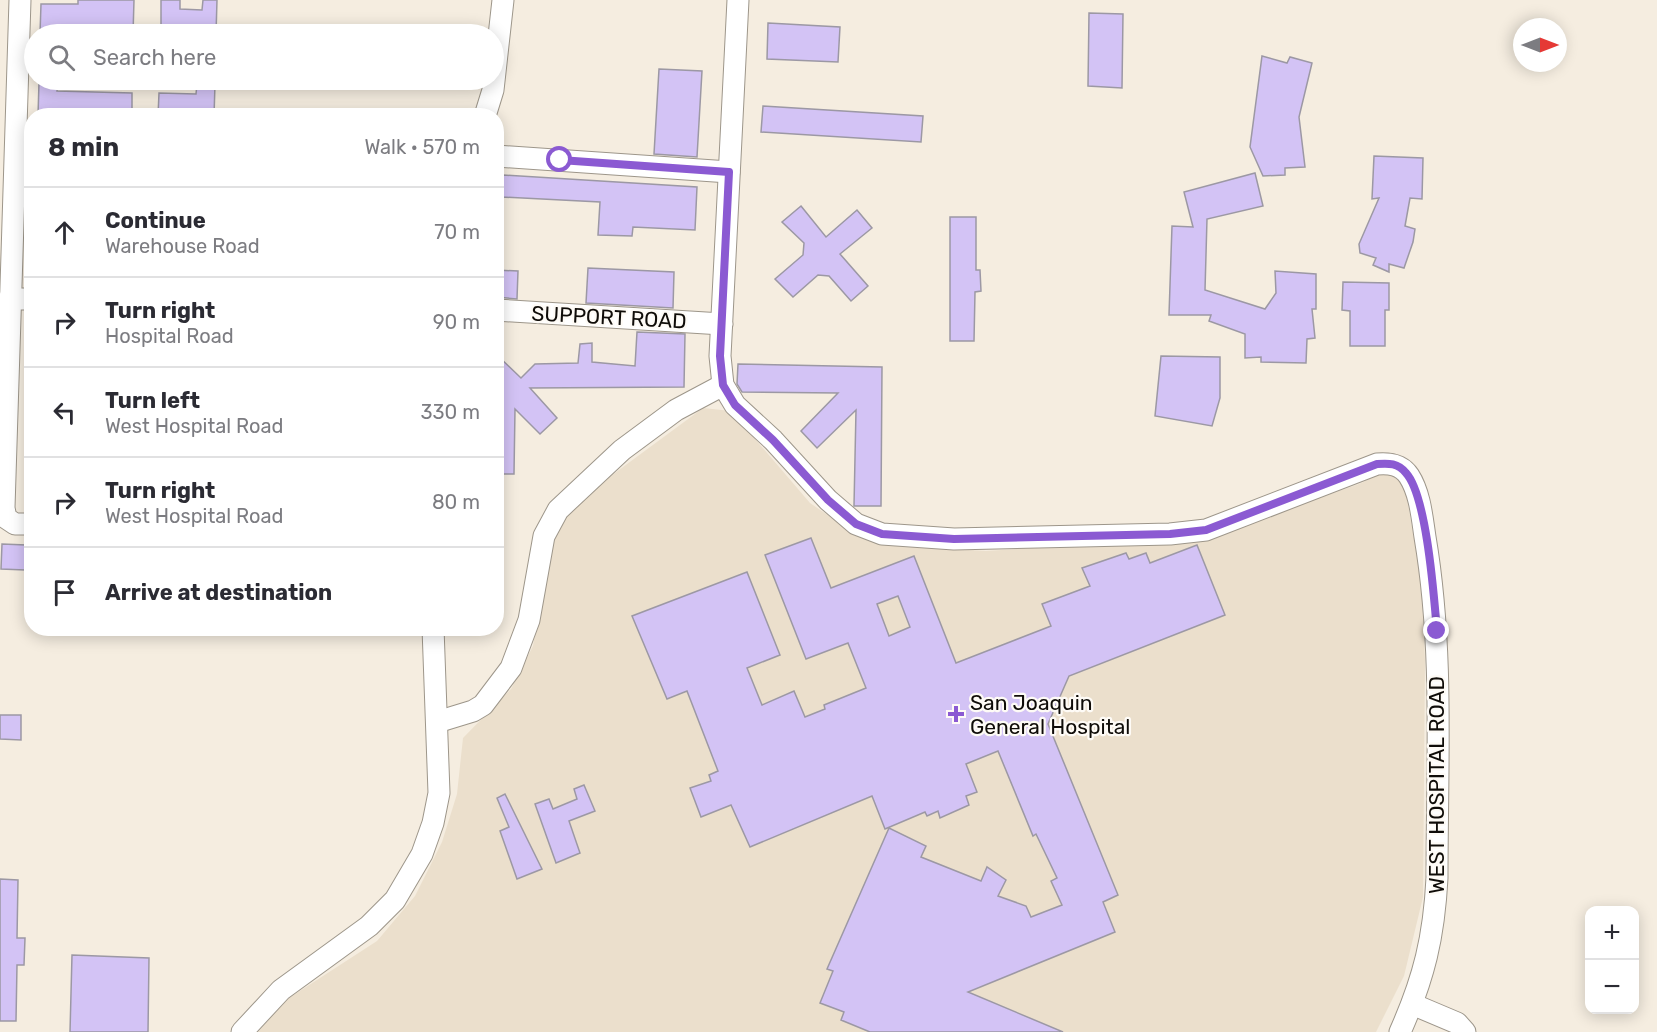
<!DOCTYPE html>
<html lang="en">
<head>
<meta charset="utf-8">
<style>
	:root { --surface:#fff; --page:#f2f2f3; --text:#2b2b33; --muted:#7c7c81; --line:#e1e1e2 }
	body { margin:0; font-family:Rubik,sans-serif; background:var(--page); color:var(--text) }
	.controls { position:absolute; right:18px; bottom:18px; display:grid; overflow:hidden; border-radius:12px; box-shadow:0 3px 15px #0003 }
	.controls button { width:54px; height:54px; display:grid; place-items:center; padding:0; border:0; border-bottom:2px solid var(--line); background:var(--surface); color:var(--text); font:30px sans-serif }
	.compass { position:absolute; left:1513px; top:18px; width:54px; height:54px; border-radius:50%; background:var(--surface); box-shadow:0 3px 15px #0003; rotate:90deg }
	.stop { position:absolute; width:18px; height:18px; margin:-14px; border:4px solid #8b5ad2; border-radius:50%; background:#fff }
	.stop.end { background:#8b5ad2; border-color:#fff; box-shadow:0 2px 6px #0008 }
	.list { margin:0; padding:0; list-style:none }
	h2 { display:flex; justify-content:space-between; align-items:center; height:78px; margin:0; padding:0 24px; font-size:26px }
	h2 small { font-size:20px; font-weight:400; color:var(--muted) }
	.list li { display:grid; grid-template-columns:39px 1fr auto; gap:18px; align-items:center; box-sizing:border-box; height:90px; padding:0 24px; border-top:2px solid var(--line) }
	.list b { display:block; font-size:22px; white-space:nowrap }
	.list p { margin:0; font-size:20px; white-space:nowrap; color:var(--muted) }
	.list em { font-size:20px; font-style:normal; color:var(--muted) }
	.icon { flex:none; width:33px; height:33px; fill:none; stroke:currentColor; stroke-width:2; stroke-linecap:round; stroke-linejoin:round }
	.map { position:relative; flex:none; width:1657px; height:1032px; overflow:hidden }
	.search { position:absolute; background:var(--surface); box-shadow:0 3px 15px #0003; left:24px; top:24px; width:480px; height:66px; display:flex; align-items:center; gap:15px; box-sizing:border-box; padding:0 21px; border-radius:33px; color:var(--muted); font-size:22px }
	.panel { position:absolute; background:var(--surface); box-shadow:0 3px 15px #0003; left:24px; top:108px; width:480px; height:528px; border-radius:24px }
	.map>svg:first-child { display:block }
	.built { fill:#ebdfcc }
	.building { fill:#d3c3f5; stroke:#9c98a4; stroke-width:1.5; fill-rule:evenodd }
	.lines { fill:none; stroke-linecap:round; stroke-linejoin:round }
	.minor-casing { stroke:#9d968a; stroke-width:23 }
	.minor { stroke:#fff; stroke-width:21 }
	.route { stroke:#8b5ad2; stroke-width:8 }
	.poi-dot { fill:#8b5ad2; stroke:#fefbf6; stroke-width:2 }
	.labels { text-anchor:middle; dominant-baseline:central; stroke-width:4.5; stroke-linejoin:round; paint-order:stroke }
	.street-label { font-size:21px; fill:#0f0c08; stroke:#fefbf6 }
	.poi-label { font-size:21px; fill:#0f0c08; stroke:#fefbf6; text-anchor:start }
</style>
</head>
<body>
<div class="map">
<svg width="1657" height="1032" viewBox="0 0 1657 1032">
	<rect width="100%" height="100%" fill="#f5ede0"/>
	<path class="built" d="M703 408 731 411 810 503 854 533 905 546 986 551 1207 537 1359 484 1388 470 1405 487 1421 578 1425 660 1423 897 1404 976 1376 1032H258L286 1000 377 941 415 896 442 842 457 794 463 738 511 689 533 646 547 563 560 517 600 484Z"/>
	<g class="building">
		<path d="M78 0H134L133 34H40L41 4H78Z"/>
		<path d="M161 0H180V9L202 10 203 0H217L216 34H161Z"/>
		<path d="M1089 13 1123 14 1122 88 1088 86Z"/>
		<path d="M768 23 840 27 838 62 767 59Z"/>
		<path d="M1262 56 1287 63 1290 57 1312 63 1299 117 1305 167 1285 168V175L1263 176 1250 147Z"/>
		<path d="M659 69 702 71 697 157 654 154Z"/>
		<path d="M39 82 58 83 57 91 132 93V116H38Z"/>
		<path d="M197 84H215L214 116H158L159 93 196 94Z"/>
		<path d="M763 106 923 116 921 142 761 132Z"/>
		<path d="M1374 156 1423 158 1422 199 1410 198 1405 226 1415 229 1413 242 1404 268 1389 264V272L1373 265 1376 258 1360 253 1359 244 1379 198 1372 199Z"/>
		<path d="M1255 173 1263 206 1207 219 1205 290 1265 309 1276 293 1275 271 1316 274V309H1312L1315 338 1307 339 1306 363 1261 362V357L1245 358V334L1209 321 1211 315H1169L1172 226 1193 227 1184 192Z"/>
		<path d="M503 175 697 187 695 230 633 227 632 236 598 235 600 202 502 197Z"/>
		<path d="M801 206 826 237 857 210 872 228 840 254 868 286 851 301 829 276 818 275 793 297 775 279 803 255 804 243 782 222Z"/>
		<path d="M950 217H976V270H980L981 291 975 292 974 341H950Z"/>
		<path d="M588 268 674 272 673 308 586 303Z"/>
		<path d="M496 270 518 271 517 299 496 297Z"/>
		<path d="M1343 282 1389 283V310H1385V346H1350V311L1342 310Z"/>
		<path d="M637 332 685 334 684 387 530 388 557 418 540 434 515 409 514 474H496V399L503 393 496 386V354L521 378 535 364 578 363 580 344 592 343V362L635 366Z"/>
		<path d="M1161 356 1220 357V398L1212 426 1155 416Z"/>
		<path d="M738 364 882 367 881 506H854L856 410 817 448 801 431 838 393 742 392 737 384Z"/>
		<path d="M811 538 831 588 914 556 956 663 1051 626 1042 604 1090 586 1082 568 1126 553 1129 559 1146 553 1150 563 1197 545 1225 615 1069 676 1048 724 1118 895 1103 902 1115 932 968 992 1063 1032H870L841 1020 844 1012 820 1003 833 971 827 969 889 828 926 846 921 857 981 881 987 867 1006 880 998 896 1026 906 1031 917 1062 905 1051 881 1057 878 1036 834 1033 836 998 751 966 764 977 792 966 796 969 805 940 818 938 811 927 816 925 812 885 829 872 796 750 847 731 805 701 817 690 788 711 781 709 775 718 771 687 691 667 699 632 616 747 572 780 655 747 668 762 705 794 691 805 717 825 709 824 705 866 688 848 643 806 659 765 555ZM898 596 910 627 889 636 877 604Z"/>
		<path d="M2 544 26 545 25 570 1 569Z"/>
		<path d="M0 715H21V740L0 739Z"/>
		<path d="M584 785 595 811 569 821 580 853 556 863 535 804 549 799 553 809 577 799 574 789Z"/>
		<path d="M505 794 542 869 517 879 500 831 509 827 497 798Z"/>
		<path d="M0 879 18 880 17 938H25L24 965H17L16 1021H0Z"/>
		<path d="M72 955 149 958 148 1032H70Z"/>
	</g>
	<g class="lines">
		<g class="minor-casing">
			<g id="minor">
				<path d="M20 0 4 508 6 518 15 524H32"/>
				<path d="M738 0 720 356 723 385 735 405 773 440 828 500 856 524 882 534 954 539 1170 534 1206 530 1377 464C1389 463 1401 464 1409 476 1420 493 1422 517 1425 537 1444 649 1437 764 1437 878 1434 937 1424 978 1400 1032"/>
				<path d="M485 116 493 90 503 0"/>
				<path d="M496 156 729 172"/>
				<path d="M9 299H32"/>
				<path d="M496 310 722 324"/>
				<path d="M437 722 473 711 483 705 511 668 529 620 544 536 558 510 622 450 676 410 723 385"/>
				<path d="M1412 1004 1457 1023 1465 1032"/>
				<path d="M242 1032 281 990 369 926 395 900 422 854 433 823 439 793 433 628"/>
			</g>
		</g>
		<use href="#minor" class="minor"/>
	</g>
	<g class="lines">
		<path class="route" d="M560 160 729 172 720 356 723 385 735 405 773 440 828 500 856 524 882 534 954 539 1170 534 1206 530 1377 464C1389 463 1398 463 1406 473 1427 496 1434 598 1437 631"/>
	</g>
	<path class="poi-dot" d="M953 705h6v6h6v6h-6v6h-6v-6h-6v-6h6z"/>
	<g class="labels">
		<g class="street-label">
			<text transform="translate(609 317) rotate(3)">SUPPORT ROAD</text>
			<text transform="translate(1436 785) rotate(-90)">WEST HOSPITAL ROAD</text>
		</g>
		<g class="poi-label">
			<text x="970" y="702">San Joaquin<tspan x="970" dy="24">General Hospital</tspan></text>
		</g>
	</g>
</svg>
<div class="controls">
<button>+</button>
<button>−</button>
</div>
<svg class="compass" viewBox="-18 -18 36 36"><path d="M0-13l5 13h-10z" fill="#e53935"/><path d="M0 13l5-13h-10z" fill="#7c7c81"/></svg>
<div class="stop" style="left:560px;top:160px"></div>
<div class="stop end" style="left:1437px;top:631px"></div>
<div class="search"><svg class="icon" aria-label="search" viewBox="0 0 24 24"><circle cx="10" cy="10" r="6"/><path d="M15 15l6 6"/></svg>Search here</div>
<section class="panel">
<h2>8 min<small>Walk · 570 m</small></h2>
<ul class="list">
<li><svg class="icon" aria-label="ahead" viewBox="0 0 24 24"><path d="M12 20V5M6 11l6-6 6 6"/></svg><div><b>Continue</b><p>Warehouse Road</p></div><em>70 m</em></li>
<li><svg class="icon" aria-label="right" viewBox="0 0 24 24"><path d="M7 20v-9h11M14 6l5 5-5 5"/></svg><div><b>Turn right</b><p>Hospital Road</p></div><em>90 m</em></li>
<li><svg class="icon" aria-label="left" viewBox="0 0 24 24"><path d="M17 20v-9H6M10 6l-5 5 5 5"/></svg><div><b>Turn left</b><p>West Hospital Road</p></div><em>330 m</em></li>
<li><svg class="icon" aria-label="right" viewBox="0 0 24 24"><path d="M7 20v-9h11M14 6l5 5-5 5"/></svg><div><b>Turn right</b><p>West Hospital Road</p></div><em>80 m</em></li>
<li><svg class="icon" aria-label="arrive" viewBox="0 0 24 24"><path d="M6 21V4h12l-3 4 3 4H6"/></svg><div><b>Arrive at destination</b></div></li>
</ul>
</section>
</div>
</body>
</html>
